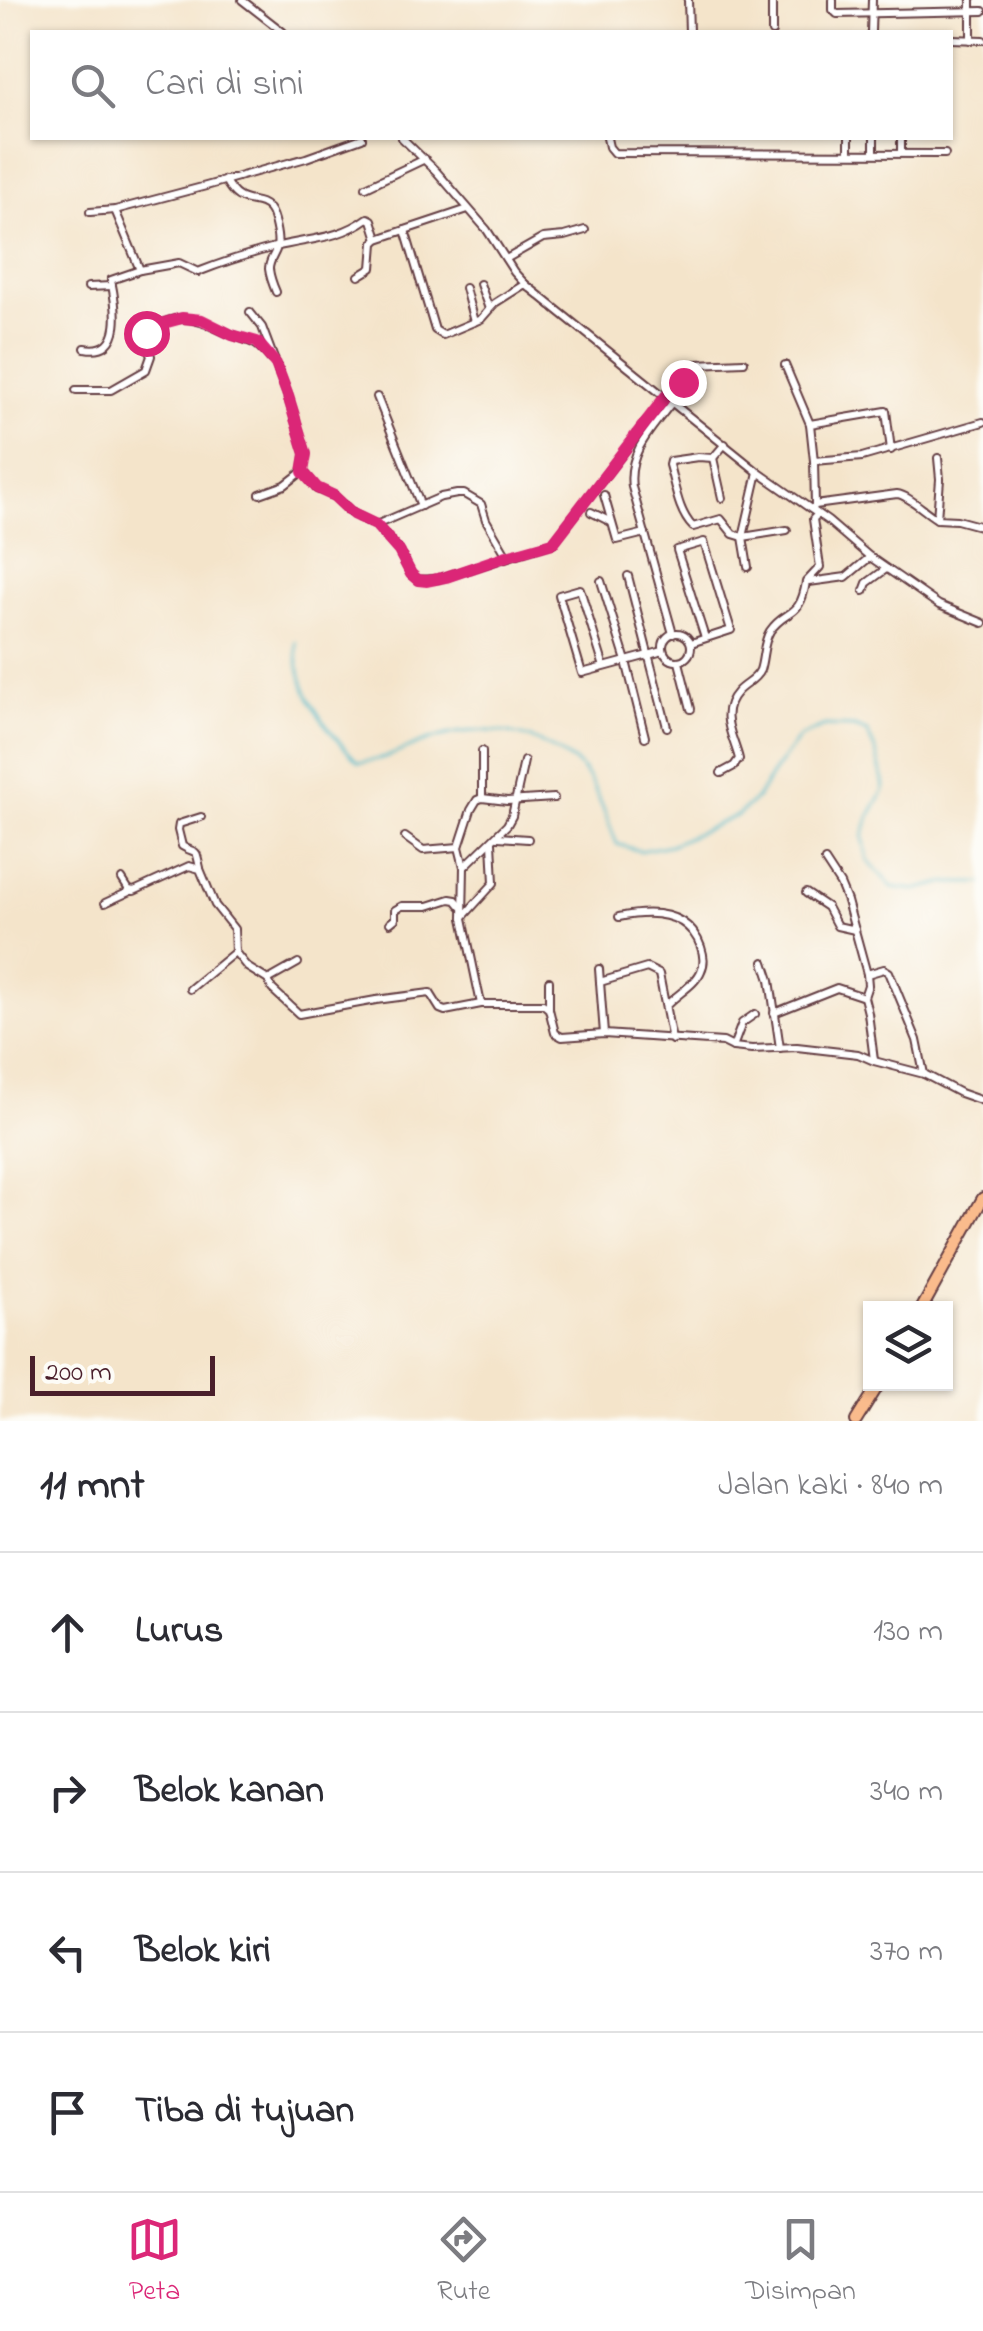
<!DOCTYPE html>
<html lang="id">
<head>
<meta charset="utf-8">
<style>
	:root { --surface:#fff; --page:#f7f7f7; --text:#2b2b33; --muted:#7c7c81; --line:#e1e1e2; --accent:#db2777 }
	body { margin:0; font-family:"Indie Flower",sans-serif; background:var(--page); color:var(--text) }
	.controls { position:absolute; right:30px; bottom:30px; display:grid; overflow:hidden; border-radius:0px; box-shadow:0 2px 8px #0004 }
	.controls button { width:90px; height:90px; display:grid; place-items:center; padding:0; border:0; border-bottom:2px solid var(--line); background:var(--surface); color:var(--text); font:50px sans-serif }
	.scale { position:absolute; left:30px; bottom:25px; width:185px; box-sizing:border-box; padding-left:10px; border:5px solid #4a1f2b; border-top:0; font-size:28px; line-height:35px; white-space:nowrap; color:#4a1f2b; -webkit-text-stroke:8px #fdfcf7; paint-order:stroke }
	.stop { position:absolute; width:30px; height:30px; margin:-22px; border:8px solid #db2777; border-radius:50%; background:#fff }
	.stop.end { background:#db2777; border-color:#fff; box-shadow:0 2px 10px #0008 }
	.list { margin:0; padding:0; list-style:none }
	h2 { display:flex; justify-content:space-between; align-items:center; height:130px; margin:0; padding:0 40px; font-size:42px }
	h2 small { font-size:32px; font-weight:400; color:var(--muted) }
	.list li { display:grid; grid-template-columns:65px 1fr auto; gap:30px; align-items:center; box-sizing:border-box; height:160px; padding:0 40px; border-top:2px solid var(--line) }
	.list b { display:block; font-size:38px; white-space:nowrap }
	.list em { font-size:32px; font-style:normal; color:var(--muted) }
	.icon { flex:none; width:55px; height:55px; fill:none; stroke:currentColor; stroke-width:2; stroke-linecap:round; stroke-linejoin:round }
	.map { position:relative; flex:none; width:983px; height:1421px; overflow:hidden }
	.search { position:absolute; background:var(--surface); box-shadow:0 2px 8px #0004; left:30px; right:30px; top:30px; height:110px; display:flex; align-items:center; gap:25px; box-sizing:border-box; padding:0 35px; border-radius:0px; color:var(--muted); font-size:38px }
	.sheet { height:770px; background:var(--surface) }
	nav { display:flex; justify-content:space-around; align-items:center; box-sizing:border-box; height:140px; border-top:2px solid var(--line); background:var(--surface); font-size:28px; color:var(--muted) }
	nav a { display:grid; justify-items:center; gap:5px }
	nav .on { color:var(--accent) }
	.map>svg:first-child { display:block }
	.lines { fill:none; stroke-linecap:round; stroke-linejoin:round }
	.stream { stroke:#4cb8c7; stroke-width:2.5 }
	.minor-casing { stroke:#643d43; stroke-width:10 }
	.trunk-casing { stroke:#643d43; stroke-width:14 }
	.minor { stroke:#fff; stroke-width:6 }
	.trunk { stroke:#fabb8c; stroke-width:10 }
	.route { stroke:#db2777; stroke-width:12 }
</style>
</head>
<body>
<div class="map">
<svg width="983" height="1421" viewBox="0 0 983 1421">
	<rect width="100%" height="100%" fill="#fdfcf7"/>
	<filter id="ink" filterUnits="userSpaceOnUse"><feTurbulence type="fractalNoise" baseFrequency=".01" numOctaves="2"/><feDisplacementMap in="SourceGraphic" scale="20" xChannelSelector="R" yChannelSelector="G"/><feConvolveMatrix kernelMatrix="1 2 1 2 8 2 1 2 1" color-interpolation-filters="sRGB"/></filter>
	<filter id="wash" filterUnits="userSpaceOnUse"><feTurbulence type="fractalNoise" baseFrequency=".0048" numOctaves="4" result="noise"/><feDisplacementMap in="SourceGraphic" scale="40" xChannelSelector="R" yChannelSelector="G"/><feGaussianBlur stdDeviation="2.25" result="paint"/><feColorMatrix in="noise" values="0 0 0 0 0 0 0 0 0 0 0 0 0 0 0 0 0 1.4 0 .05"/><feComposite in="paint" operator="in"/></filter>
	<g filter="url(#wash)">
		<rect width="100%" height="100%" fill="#f4e4ca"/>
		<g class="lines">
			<path class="stream" d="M296 642C297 693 324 727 358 762 384 762 406 747 432 739 474 725 521 728 560 753 566 757 574 761 579 766 597 785 607 820 617 844L640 851 670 845 738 815 758 797 771 775 799 737 825 726 854 727 867 732 876 752 883 781 884 790 869 817 863 837 868 861 892 887 915 890 943 883H983"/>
		</g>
	</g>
	<g filter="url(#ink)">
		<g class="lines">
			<g class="minor-casing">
				<g id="minor">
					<path d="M242 0 283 32"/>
					<path d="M688 0 689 32"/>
					<path d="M772 0V32"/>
					<path d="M833 0V10L837 14 983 11"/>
					<path d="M871 32 872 0"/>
					<path d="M950 39 983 40"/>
					<path d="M971 40V0"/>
					<path d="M402 138 436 171 487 230 514 272 525 284 758 472 828 521 870 557 939 605 983 623"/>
					<path d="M607 138 609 147 614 153 945 154"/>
					<path d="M849 138V153"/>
					<path d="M901 138V153"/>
					<path d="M874 153V138"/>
					<path d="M225 180C240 210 256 194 269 209 274 215 279 239 277 247 275 255 269 260 269 269 270 277 273 285 276 292"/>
					<path d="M366 187 425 159"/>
					<path d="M115 210 140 270"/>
					<path d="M90 212 115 210 206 186 306 158 362 138"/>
					<path d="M405 230 435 330 443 335 481 319 495 303 525 284"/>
					<path d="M506 259 543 238 564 236 585 230"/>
					<path d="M359 276 372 268 374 243 378 239 468 209"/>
					<path d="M480 284 489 309"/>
					<path d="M88 287 112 286"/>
					<path d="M465 288 474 322"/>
					<path d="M250 312 262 327 288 396 306 454 303 471 317 489 334 496 353 514 376 525 399 551 411 574 418 580 438 579 553 543 666 397 683 382H696V364L744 362"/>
					<path d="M85 348C126 356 116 304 111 280L140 270 179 263 198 272C221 263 252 253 275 247 309 238 338 240 368 218L372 220 378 239"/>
					<path d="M785 365 810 424 814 461 815 505"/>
					<path d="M76 390H111L146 370 151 356 145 342 146 333C179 308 197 320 230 334 252 343 255 340 271 359"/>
					<path d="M377 397 421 506"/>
					<path d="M810 424 886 411 891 450"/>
					<path d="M725 444 713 458 698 457 670 461 669 465C675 485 678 512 693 527L721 519 733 534 743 537 787 530"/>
					<path d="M713 458 722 498"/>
					<path d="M938 458 940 479 937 519 957 520 983 527"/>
					<path d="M814 461 862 457 983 422"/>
					<path d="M260 494 285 485 303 471"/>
					<path d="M604 495 617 540 645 533"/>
					<path d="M814 507 815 505 897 494C908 495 925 512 937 519"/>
					<path d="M591 512 611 522"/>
					<path d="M376 525 441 497 457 494H464L481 504 486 520 507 556"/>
					<path d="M748 567 743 537 758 472"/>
					<path d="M628 576 667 727"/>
					<path d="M601 581 626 661 645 737"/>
					<path d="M809 582 846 577 870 557"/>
					<path d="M864 591 867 583 886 569"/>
					<circle cx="677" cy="647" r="14"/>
					<path d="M673 634 632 487C627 452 653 427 673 401"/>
					<path d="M691 643 731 630 704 542 677 550 705 638"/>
					<path d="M679 662 691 709"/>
					<path d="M604 667 580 589 559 595 582 673 663 651"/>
					<path d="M721 773 734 766 739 759C734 737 717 714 737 692 745 683 755 681 760 670 764 658 763 642 770 631 786 608 800 620 806 582L820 567 813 519 817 515"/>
					<path d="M482 798V751"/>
					<path d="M405 837 423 850 459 847"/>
					<path d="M498 837 528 839"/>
					<path d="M825 861 840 884 847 901 867 974 868 985 864 997 868 1013 874 1060"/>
					<path d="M464 867 507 825 512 816 524 761"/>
					<path d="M200 868C195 845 198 856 182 846L178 830 179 824 201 817"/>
					<path d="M122 879 129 890 134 891 189 866 200 869 215 905 234 929 235 952 247 967 268 980 272 989 299 1014 376 1000 430 993 440 1009 445 1011 481 1004H543L549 1009 555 1033 562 1037 604 1034 723 1042 733 1047 752 1049 797 1047 858 1054 874 1061 924 1074 960 1093 983 1101"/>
					<path d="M806 893 827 907 837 926 855 930"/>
					<path d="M105 903 131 891"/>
					<path d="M463 917 494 883 492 842"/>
					<path d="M619 917C652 910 688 911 701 947 704 956 705 963 701 971 696 984 677 994 667 1005"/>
					<path d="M390 923 395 919V910L402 906H428L450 899 456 900 461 906"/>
					<path d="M764 962 770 980 780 1048"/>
					<path d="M599 969 604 1034"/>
					<path d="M867 974 884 969 889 972 917 1040 924 1074"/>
					<path d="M268 980 298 963"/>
					<path d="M549 981V1008"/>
					<path d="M600 982 647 968 659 974 672 1040"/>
					<path d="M190 989 235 952"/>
					<path d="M481 1004 463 918 464 867 459 847 471 810 477 800 482 798 507 801 554 798"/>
					<path d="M774 1013 837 988 864 997"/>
					<path d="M733 1047 742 1023 755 1014"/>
				</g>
			</g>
			<g class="trunk-casing">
				<g id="trunk">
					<path d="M922 1308 983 1198"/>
					<path d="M856 1421 879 1384"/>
				</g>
			</g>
			<use href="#minor" class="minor"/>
			<use href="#trunk" class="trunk"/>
		</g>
	</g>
	<g class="lines" filter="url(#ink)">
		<path class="route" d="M146 333 160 324 182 318 202 320 232 335 257 342 276 364 288 396 306 454 303 472 317 488 334 496 353 514 376 525 399 551 411 574 418 580 427 581 446 577 507 556 553 543 666 396 683 382"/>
	</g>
</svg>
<div class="controls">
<button><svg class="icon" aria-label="layers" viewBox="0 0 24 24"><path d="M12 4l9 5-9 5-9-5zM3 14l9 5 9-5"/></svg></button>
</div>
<div class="scale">200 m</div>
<div class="stop" style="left:146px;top:333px"></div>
<div class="stop end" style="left:683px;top:382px"></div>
<div class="search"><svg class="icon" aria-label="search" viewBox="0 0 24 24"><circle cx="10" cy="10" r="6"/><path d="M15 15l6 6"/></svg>Cari di sini</div>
</div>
<section class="sheet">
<h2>11 mnt<small>Jalan kaki · 840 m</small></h2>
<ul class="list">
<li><svg class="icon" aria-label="ahead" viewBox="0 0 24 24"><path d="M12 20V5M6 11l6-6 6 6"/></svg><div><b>Lurus</b></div><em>130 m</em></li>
<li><svg class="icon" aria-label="right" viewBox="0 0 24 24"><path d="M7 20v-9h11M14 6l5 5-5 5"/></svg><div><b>Belok kanan</b></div><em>340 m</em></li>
<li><svg class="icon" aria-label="left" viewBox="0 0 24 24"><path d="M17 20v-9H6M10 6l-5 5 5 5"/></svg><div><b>Belok kiri</b></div><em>370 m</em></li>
<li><svg class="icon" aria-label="arrive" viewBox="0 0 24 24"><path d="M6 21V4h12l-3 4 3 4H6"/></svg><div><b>Tiba di tujuan</b></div></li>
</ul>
</section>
<nav>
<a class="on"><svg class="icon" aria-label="map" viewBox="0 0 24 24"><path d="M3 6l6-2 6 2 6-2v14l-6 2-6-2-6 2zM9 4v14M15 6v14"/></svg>Peta</a>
<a><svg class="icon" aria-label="directions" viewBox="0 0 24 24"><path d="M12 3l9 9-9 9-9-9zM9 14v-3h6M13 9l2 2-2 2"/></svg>Rute</a>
<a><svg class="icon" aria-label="saved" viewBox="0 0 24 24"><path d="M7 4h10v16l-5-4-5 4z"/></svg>Disimpan</a>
</nav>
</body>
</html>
